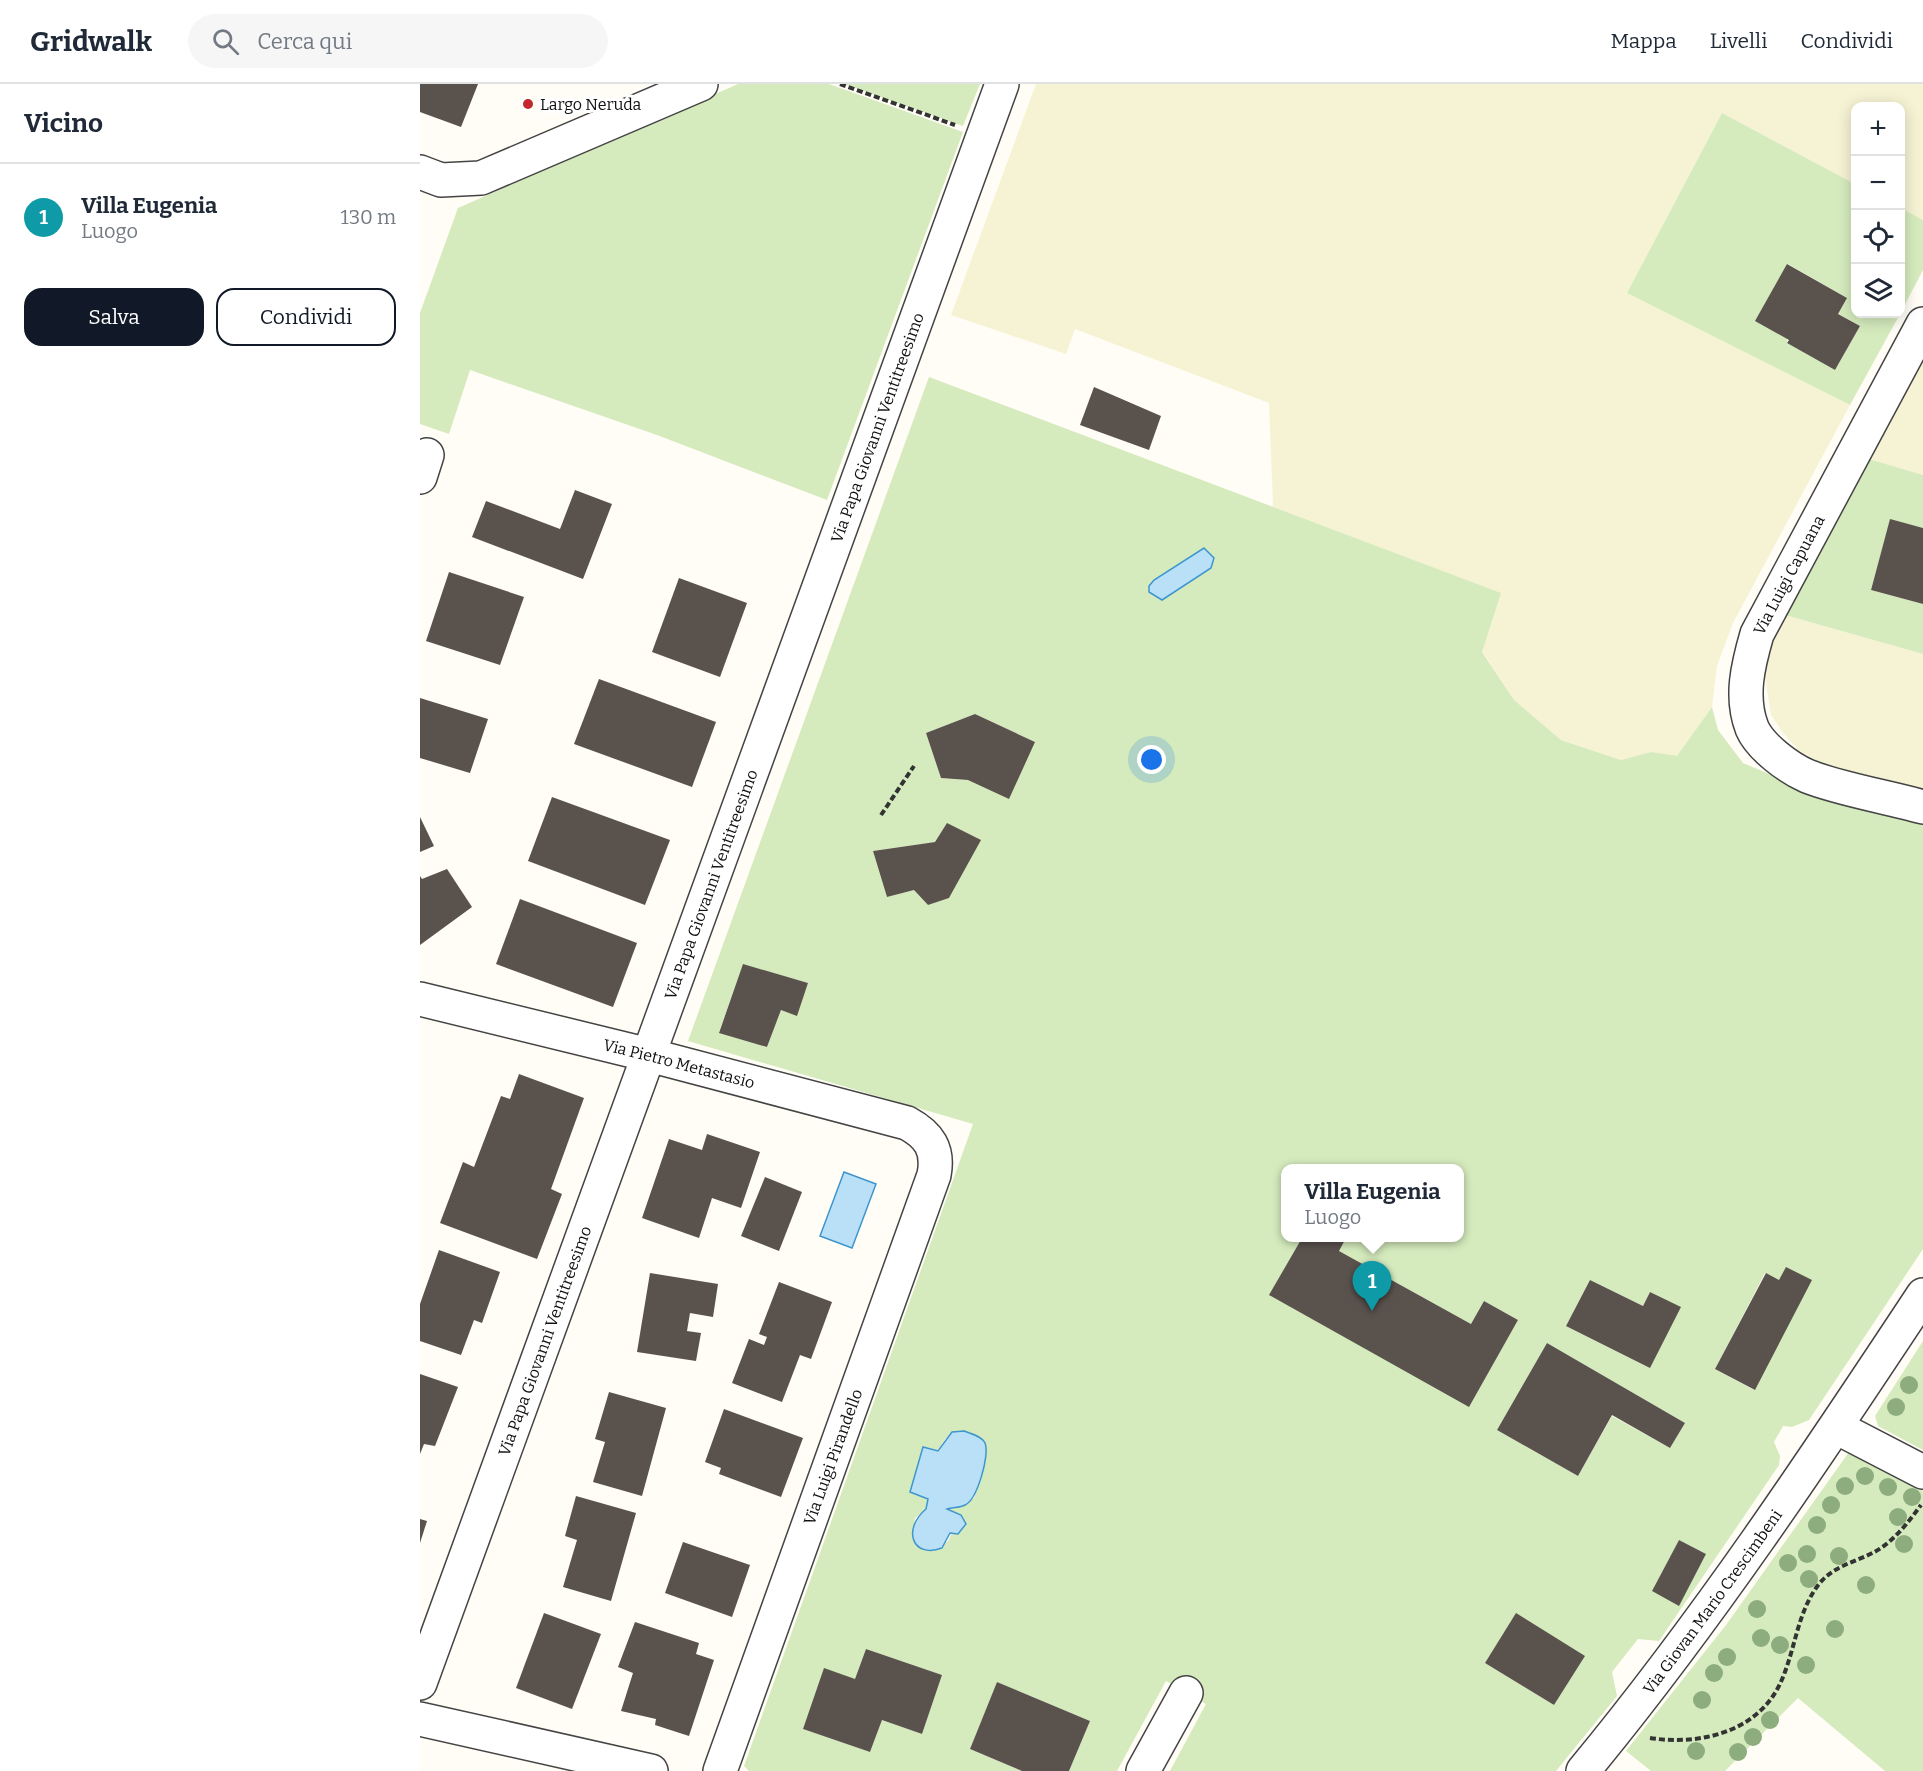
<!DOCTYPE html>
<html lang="it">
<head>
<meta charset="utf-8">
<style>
	:root { --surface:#fff; --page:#f6f6f7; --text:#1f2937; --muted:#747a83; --line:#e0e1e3; --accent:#111827 }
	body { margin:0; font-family:Bitter,serif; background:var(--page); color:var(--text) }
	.controls { position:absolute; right:18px; top:18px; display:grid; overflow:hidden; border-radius:12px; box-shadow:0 3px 15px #0003 }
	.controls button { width:54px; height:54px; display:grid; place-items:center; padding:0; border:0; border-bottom:2px solid var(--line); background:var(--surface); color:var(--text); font:30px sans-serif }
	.you { position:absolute; left:732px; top:676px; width:21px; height:21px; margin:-15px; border:4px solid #fff; border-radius:50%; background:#1a73e8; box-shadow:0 0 0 9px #1a73e833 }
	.badge { display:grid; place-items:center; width:39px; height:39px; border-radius:50%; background:var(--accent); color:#fff; font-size:20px; font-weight:700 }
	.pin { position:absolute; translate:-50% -50px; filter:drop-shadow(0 2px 3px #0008) }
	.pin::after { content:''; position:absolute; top:32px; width:21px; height:18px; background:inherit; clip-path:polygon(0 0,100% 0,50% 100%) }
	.popup { position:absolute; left:861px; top:1080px; width:183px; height:78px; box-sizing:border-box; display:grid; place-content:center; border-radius:12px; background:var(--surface); filter:drop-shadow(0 2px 4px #0005); font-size:20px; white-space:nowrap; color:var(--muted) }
	.popup b { font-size:22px; color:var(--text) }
	.popup::after { content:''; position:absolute; left:50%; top:100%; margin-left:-12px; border:12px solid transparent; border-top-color:var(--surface) }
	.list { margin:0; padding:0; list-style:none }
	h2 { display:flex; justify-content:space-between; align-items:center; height:78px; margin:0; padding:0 24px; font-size:26px }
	h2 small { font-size:20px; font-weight:400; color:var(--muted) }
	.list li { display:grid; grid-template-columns:39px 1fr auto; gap:18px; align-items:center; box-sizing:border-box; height:108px; padding:0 24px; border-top:2px solid var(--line) }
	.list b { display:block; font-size:22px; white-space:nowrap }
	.list p { margin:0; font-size:20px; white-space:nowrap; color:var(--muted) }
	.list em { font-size:20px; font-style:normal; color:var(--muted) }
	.actions { display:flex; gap:12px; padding:18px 24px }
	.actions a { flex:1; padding:14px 0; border:2px solid var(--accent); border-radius:18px; text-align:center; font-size:21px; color:var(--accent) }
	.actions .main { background:var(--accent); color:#fff }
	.icon { flex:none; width:33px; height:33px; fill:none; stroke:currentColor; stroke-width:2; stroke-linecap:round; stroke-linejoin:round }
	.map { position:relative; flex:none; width:1503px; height:1687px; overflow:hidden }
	header { display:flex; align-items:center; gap:36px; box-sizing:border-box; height:84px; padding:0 30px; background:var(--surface); border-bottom:2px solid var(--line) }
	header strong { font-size:28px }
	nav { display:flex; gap:33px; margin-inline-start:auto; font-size:21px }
	.search { width:420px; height:54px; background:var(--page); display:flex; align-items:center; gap:15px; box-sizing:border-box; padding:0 21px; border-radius:33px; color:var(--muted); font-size:22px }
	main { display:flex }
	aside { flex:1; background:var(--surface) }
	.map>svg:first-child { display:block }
	.farmland { fill:#f6f3d4 }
	.green { fill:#d5ebbd; fill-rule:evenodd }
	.water { fill:#b9e0f7; stroke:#3f96cf; stroke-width:1.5 }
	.building { fill:#5a524d }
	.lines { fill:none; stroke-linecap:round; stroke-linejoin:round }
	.minor-casing { stroke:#444; stroke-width:36 }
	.path { stroke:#333; stroke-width:4; stroke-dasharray:6 3; stroke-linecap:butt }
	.minor { stroke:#fff; stroke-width:33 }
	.tree { fill:#8dad7f }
	.poi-dot { fill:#c4262e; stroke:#fff; stroke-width:2 }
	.labels { text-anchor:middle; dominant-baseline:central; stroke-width:6; stroke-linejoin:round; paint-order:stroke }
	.poi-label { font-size:16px; fill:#111; stroke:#fff; text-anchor:start }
	.street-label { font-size:16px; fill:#111; stroke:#fff }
</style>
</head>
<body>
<header>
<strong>Gridwalk</strong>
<div class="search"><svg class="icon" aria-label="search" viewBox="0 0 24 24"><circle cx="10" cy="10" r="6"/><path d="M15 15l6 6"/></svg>Cerca qui</div>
<nav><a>Mappa</a><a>Livelli</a><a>Condividi</a></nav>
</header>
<main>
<aside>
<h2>Vicino<small></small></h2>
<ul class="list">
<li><span class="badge" style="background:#0f9aa8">1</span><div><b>Villa Eugenia</b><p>Luogo</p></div><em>130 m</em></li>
</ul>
<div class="actions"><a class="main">Salva</a><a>Condividi</a></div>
</aside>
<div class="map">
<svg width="1503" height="1687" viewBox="0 0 1503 1687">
	<rect width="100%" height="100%" fill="#fffdf5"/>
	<g class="farmland">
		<path d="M616 0H1503V136L1481 124 1480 22H1436L1435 100 1302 29 1207 209 1430 321 1313 539 1297 582 1292 623 1257 673 1231 668 1201 676 1141 656 1094 616 1062 567 1080 509 853 423 849 319 655 245 646 270 531 231Z"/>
		<path d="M1503 274V391L1449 375Z"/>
		<path d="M1365 531 1503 570V709L1423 689 1379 667 1363 649 1351 631 1344 587 1347 569Z"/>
	</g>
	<g class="green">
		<path d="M318 0H409L543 48 407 416 237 351 50 286 29 350 0 340V229L38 124Z"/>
		<path d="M424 0H560L543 42Z"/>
		<path d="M1302 29 1435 100 1436 230H1480L1430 321 1207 209ZM1368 180 1427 214 1418 230 1440 242 1415 286 1367 259Z"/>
		<path d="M1481 124 1503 136V186L1481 228Z"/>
		<path d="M509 293 1081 509 1062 568 1094 616 1141 656 1201 676 1231 668 1257 672 1292 623 1298 646 1323 679 1383 704 1503 740V1165L1389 1336 1372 1343 1363 1342 1354 1358 1360 1372 1359 1381 1239 1557 1218 1555 1192 1588 1197 1612 1136 1687H750L786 1620 746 1597 697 1687H649L670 1637 577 1598 550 1665 602 1687H329L324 1682 553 1040 268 957ZM555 630 615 658 548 696 521 694 506 649ZM527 740 560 756 529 814 508 821 494 806 467 813 453 767 515 758ZM323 881 388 899 377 931 361 926 347 963 299 948ZM865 1084H1039V1154H926L919 1167 1051 1240 1064 1217 1098 1236 1049 1322 850 1211 882 1154H865ZM1345 1189 1359 1196 1334 1306 1295 1285ZM1170 1196 1223 1222 1230 1208 1260 1223 1146 1242ZM1127 1259 1265 1339 1250 1364 1192 1332 1158 1392 1077 1346ZM544 1347 563 1356C567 1376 561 1395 554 1414L527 1425 541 1431 528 1457 513 1467 502 1465 493 1455 495 1434 506 1425 508 1415 491 1408 525 1355 532 1348ZM1259 1456 1286 1470 1259 1521 1232 1507ZM446 1565 522 1591 502 1650 462 1636 450 1668 383 1645 435 1595ZM1165 1572 1134 1621 1065 1579Z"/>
		<path d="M1449 375 1503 391V444L1470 436 1451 506 1503 520V570L1365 531Z"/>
		<path d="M1503 1257V1366L1458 1342 1455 1332Z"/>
		<path d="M1429 1368 1503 1407V1687H1465L1378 1614 1305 1687H1231L1206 1667 1306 1541Z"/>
	</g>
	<g class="water">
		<path d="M784 464 794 474 791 484 742 516 729 508V502L734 496Z"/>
		<path d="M424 1088 456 1100 432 1164 400 1152Z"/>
		<path d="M544 1347C551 1350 562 1352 565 1359 570 1371 557 1416 545 1421 540 1424 532 1423 527 1425L541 1431 546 1440 538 1450 530 1449 522 1464C492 1475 482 1445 506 1425L508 1415 490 1408 503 1363 518 1367 532 1348Z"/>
	</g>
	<g class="building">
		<path d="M0 0H58L41 43 0 28Z"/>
		<path d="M1367 180 1427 214 1418 230 1440 242 1415 286 1367 259 1369 256 1335 237Z"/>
		<path d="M674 303 741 332 729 366 660 341Z"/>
		<path d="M155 406 192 420 163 495 52 453 66 417 140 445Z"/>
		<path d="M1470 435 1503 444V520L1451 506Z"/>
		<path d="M29 488 104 513 80 581 6 557Z"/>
		<path d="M259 494 327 519 300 593 232 568Z"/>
		<path d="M179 595 296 638 272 703 154 660Z"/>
		<path d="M0 614 68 635 50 689 0 674Z"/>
		<path d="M555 630 615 658 589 715 548 696 521 694 506 649Z"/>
		<path d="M132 713 250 756 225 821 108 777Z"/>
		<path d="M0 733 14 762 0 768Z"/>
		<path d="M527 739 561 756 529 814 508 821 494 806 467 813 453 767 515 758Z"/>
		<path d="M27 785 52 823 0 861V792L2 795Z"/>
		<path d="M100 815 217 859 193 923 76 880Z"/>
		<path d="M323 880 388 899 377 932 361 926 347 963 299 949Z"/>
		<path d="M99 990 164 1014 131 1105 142 1110 117 1175 20 1139 43 1078 54 1083 81 1012 90 1015Z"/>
		<path d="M287 1050 340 1068 321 1124 292 1114 279 1154 222 1134 249 1055 282 1066Z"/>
		<path d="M345 1093 382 1108 359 1167 321 1152Z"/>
		<path d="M882 1154H926L919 1167 1051 1240 1064 1217 1098 1236 1049 1323 849 1211Z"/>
		<path d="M19 1166 80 1188 62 1239 54 1236 41 1271 0 1257V1220Z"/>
		<path d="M1366 1183 1392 1196 1335 1306 1295 1285 1346 1189 1359 1196Z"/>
		<path d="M230 1189 298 1200 293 1233 270 1229 267 1247 281 1249 276 1277 217 1268Z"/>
		<path d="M1170 1196 1223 1222 1230 1208 1261 1223 1230 1284 1146 1242Z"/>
		<path d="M359 1198 412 1218 391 1275 380 1271 362 1318 312 1299 329 1255 344 1261 347 1253 339 1250Z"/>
		<path d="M1127 1259 1265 1339 1250 1364 1192 1331 1158 1392 1077 1346Z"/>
		<path d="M0 1290 38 1303 15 1362 4 1360 0 1370Z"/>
		<path d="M189 1308 246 1324 222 1412 173 1398 185 1358 175 1355Z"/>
		<path d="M304 1325 383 1354 361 1413 299 1390 301 1384 285 1378Z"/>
		<path d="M156 1412 216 1429 191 1517 143 1503 157 1456 145 1452Z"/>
		<path d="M0 1435 7 1437 0 1459Z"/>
		<path d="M1259 1456 1286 1470 1259 1522 1232 1507Z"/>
		<path d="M263 1458 330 1481 312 1533 245 1509Z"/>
		<path d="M124 1529 181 1550 152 1625 96 1604Z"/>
		<path d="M1096 1529 1165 1572 1134 1621 1065 1579Z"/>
		<path d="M215 1538 279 1559 276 1570 294 1576 269 1652 235 1641 236 1635 201 1627 213 1589 198 1583Z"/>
		<path d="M446 1565 522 1591 502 1650 462 1636 450 1668 383 1645 404 1584 435 1595Z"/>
		<path d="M577 1598 670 1637 649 1687H602L550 1665Z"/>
	</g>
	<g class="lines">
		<g class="minor-casing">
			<g id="minor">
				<path d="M0 88 21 96 61 94 281 0"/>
				<path d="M1503 240 1337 550C1328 581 1320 613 1332 644 1340 663 1369 684 1387 692 1419 705 1468 713 1503 723"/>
				<path d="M0 393 7 371"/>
				<path id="s1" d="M0 915 229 971 487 1039C509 1051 519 1065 514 1091L300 1687"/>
				<path d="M1416 1343 1503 1388"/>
				<path id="s2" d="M0 1599 582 0"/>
				<path d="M0 1635 231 1687"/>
				<path d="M723 1687 766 1609"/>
				<path id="s3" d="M1163 1687C1287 1537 1396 1373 1503 1211"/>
			</g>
		</g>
		<g class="path">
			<path d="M420 0 535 41"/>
			<path d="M461 731 494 682"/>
			<path d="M1230 1654C1282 1662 1342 1647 1363 1593 1376 1561 1378 1527 1399 1500 1416 1479 1440 1478 1461 1464 1477 1453 1490 1436 1501 1421"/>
		</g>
		<use href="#minor" class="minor"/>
	</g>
	<g class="tree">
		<circle cx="1489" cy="1301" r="9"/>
		<circle cx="1476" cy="1323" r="9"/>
		<circle cx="1445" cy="1392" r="9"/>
		<circle cx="1425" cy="1402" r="9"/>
		<circle cx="1468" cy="1403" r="9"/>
		<circle cx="1492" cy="1413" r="9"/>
		<circle cx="1411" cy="1421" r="9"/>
		<circle cx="1478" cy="1433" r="9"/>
		<circle cx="1397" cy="1441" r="9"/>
		<circle cx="1484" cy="1460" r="9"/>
		<circle cx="1387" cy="1470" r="9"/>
		<circle cx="1419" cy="1472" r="9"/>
		<circle cx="1368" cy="1479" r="9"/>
		<circle cx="1389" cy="1495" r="9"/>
		<circle cx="1446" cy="1501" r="9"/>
		<circle cx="1337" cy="1525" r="9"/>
		<circle cx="1415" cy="1545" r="9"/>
		<circle cx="1341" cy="1554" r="9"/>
		<circle cx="1360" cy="1561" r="9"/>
		<circle cx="1307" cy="1573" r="9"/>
		<circle cx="1386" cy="1581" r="9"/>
		<circle cx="1294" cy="1589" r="9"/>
		<circle cx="1282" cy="1616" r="9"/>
		<circle cx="1350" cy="1636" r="9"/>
		<circle cx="1333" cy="1653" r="9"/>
		<circle cx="1276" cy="1667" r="9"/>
		<circle cx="1318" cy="1668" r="9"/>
	</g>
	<circle class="poi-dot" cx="108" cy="20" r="6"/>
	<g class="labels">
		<g class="poi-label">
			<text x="120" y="20">Largo Neruda</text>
		</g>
		<g class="street-label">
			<text stroke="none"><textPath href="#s2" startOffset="1336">Via Papa Giovanni Ventitreesimo</textPath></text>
			<text transform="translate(1369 491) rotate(-62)">Via Luigi Capuana</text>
			<text stroke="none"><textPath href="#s2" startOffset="850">Via Papa Giovanni Ventitreesimo</textPath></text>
			<text stroke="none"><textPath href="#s1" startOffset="267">Via Pietro Metastasio</textPath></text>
			<text stroke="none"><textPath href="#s2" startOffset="364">Via Papa Giovanni Ventitreesimo</textPath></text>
			<text transform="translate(413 1373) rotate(-70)">Via Luigi Pirandello</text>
			<text stroke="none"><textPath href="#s3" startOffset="213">Via Giovan Mario Crescimbeni</textPath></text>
		</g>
	</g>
</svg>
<div class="controls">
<button>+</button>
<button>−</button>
<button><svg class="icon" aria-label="locate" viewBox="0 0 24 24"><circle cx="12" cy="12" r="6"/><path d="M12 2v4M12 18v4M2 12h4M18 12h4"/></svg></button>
<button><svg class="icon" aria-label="layers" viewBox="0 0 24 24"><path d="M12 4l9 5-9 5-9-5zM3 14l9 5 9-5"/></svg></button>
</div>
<div class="you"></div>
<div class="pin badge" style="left:952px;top:1227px;background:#0f9aa8">1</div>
<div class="popup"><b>Villa Eugenia</b>Luogo</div>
</div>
</main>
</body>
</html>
